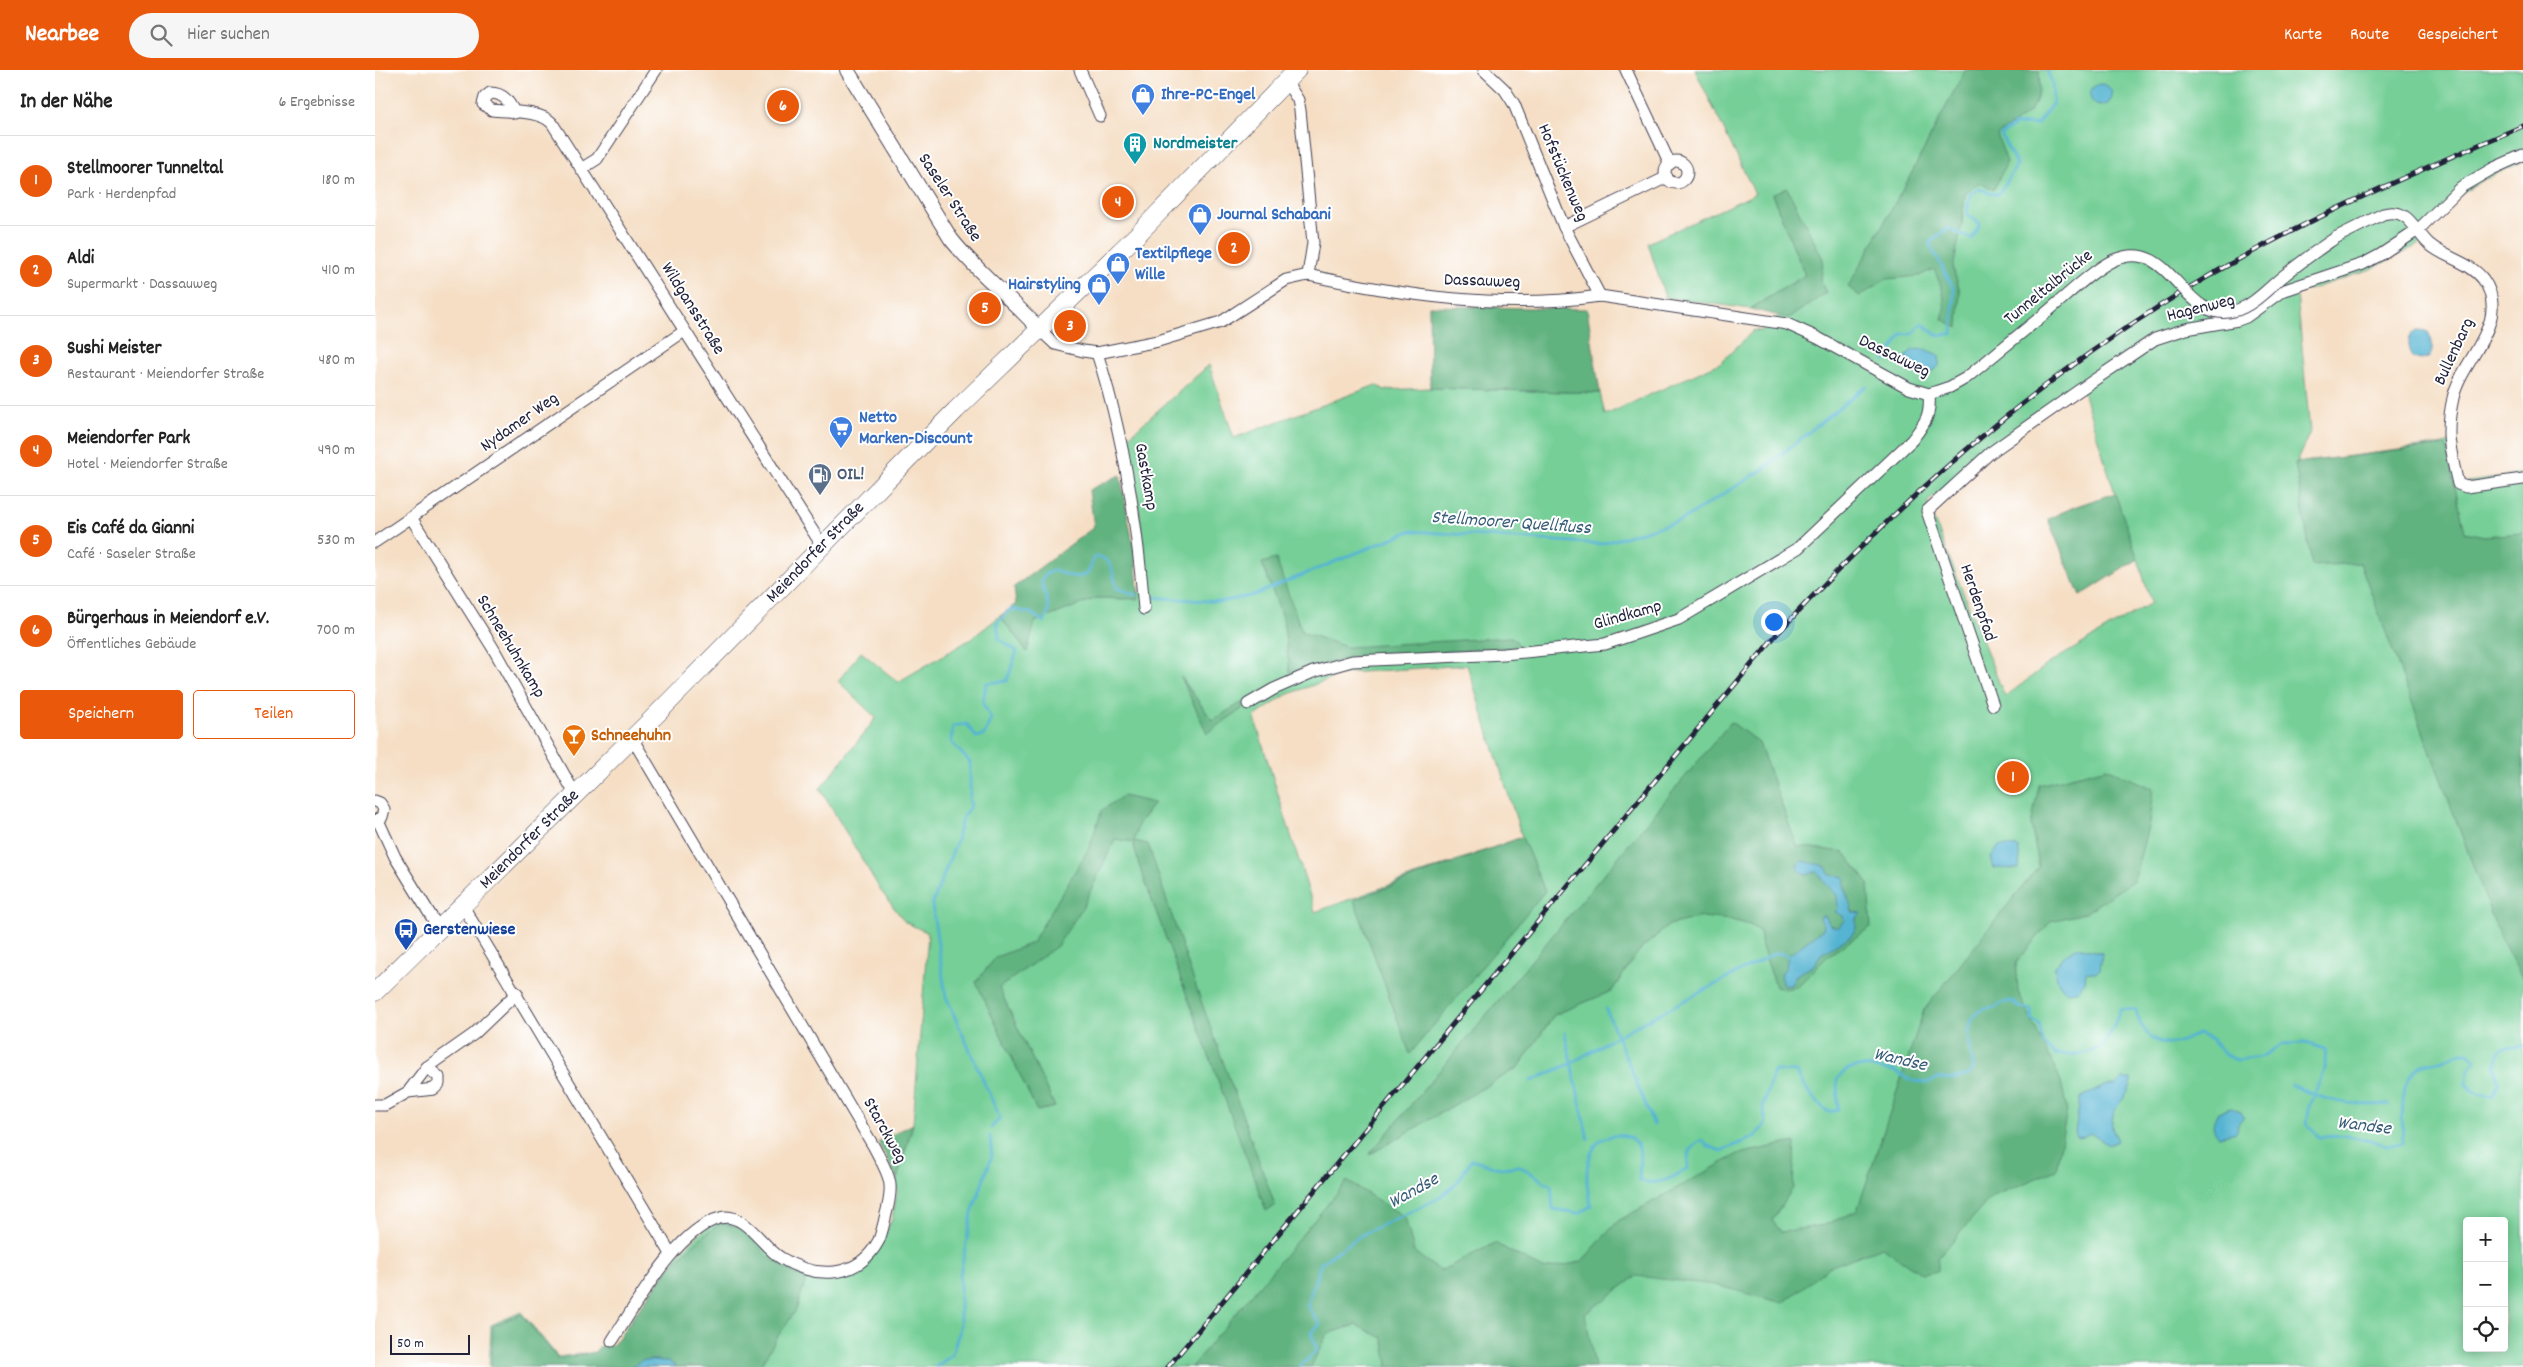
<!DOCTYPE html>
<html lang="de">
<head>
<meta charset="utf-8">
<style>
	:root { --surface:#fff; --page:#f6f6f6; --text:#222; --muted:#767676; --line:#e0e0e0; --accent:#ea580c }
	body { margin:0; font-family:Dekko,sans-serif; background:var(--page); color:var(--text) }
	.controls { position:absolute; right:15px; bottom:15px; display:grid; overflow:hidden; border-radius:5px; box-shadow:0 2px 12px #0003 }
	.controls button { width:45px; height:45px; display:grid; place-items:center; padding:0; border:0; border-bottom:1px solid var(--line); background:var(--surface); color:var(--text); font:25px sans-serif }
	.scale { position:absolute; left:15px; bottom:12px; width:80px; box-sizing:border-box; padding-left:5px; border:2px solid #22223b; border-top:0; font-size:14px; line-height:18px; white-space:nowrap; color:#22223b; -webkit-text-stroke:4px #fff; paint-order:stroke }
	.you { position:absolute; left:1398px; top:551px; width:18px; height:18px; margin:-12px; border:4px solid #fff; border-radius:50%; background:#1a73e8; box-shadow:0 0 0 8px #1a73e833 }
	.badge { display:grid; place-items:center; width:32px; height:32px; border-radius:50%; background:var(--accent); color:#fff; font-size:16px; font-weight:700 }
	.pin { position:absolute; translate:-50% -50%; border:2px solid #fff; box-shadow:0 1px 5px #0006 }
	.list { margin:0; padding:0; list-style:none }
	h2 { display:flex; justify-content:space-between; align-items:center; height:65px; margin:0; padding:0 20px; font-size:21px }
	h2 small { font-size:16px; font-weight:400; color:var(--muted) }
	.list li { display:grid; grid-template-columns:32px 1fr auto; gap:15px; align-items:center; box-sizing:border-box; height:90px; padding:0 20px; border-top:1px solid var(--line) }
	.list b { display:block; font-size:19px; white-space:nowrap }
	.list p { margin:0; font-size:16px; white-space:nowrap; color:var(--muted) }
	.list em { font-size:16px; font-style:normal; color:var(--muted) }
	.actions { display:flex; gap:10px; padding:15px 20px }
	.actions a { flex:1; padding:11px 0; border:1px solid var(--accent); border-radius:5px; text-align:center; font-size:18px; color:var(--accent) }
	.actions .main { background:var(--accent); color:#fff }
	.icon { flex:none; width:28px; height:28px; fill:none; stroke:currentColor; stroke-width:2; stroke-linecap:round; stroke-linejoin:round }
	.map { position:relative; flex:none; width:2148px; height:1297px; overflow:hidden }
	header { display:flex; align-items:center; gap:30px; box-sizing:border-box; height:70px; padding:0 25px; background:var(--accent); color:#fff }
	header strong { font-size:24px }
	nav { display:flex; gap:28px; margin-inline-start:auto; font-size:18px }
	.search { width:350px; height:45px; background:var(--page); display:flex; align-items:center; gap:12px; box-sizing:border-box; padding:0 18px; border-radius:28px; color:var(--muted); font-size:19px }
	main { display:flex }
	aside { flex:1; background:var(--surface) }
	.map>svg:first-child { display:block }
	.green { fill:#75cf96; stroke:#4c7868; fill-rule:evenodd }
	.forest { fill:#60b27f; stroke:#416a5d }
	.water { fill:#54b4d2; stroke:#3b6b86 }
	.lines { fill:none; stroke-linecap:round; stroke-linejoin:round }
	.stream { stroke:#54b4d2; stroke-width:3 }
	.minor-casing { stroke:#423e50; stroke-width:13 }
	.tertiary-casing { stroke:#423e50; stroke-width:16 }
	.primary-casing { stroke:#423e50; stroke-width:19 }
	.minor { stroke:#fff; stroke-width:11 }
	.tertiary { stroke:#fff; stroke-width:14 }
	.primary { stroke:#fff; stroke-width:18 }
	.rail-casing { stroke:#22223b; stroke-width:5 }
	.rail { stroke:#fff; stroke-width:3; stroke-dasharray:9; stroke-linecap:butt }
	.minor-bridge-casing { stroke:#423e50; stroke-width:13; stroke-linecap:butt }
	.minor-bridge { stroke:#fff; stroke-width:11 }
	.labels { text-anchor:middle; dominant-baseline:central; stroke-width:4; stroke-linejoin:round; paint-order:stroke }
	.shop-label { font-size:18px; font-weight:bold; fill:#366cbe; stroke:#fff; text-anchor:start }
	.culture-label { font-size:18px; font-weight:bold; fill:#0d838f; stroke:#fff; text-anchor:start }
	.street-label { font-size:18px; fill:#22223b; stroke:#fff }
	.service-label { font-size:18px; font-weight:bold; fill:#4e5e75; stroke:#fff; text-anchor:start }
	.food-label { font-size:18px; font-weight:bold; fill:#c56008; stroke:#fff; text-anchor:start }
	.transit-label { font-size:18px; font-weight:bold; fill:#164399; stroke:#fff; text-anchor:start }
	.water-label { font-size:19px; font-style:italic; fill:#365c77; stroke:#fff }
</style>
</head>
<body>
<header>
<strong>Nearbee</strong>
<div class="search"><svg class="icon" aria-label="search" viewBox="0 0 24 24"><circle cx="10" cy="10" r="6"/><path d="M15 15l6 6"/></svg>Hier suchen</div>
<nav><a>Karte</a><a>Route</a><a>Gespeichert</a></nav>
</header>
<main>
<aside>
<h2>In der Nähe<small>6 Ergebnisse</small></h2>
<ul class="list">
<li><span class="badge">1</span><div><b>Stellmoorer Tunneltal</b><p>Park · Herdenpfad</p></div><em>180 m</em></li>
<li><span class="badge">2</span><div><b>Aldi</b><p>Supermarkt · Dassauweg</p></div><em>410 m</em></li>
<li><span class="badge">3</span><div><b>Sushi Meister</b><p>Restaurant · Meiendorfer Straße</p></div><em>480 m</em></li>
<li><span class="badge">4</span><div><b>Meiendorfer Park</b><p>Hotel · Meiendorfer Straße</p></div><em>490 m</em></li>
<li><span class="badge">5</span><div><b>Eis Café da Gianni</b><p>Café · Saseler Straße</p></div><em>530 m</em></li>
<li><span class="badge">6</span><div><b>Bürgerhaus in Meiendorf e.V.</b><p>Öffentliches Gebäude</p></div><em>700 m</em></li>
</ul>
<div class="actions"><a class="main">Speichern</a><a>Teilen</a></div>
</aside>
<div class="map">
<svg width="2148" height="1297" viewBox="0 0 2148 1297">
	<rect width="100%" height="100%" fill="#fff"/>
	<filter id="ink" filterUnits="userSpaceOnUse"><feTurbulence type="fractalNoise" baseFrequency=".02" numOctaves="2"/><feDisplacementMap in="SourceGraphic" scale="10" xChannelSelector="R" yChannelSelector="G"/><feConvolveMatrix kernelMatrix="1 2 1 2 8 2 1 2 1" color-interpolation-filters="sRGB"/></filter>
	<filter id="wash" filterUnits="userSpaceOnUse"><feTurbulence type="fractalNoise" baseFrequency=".0096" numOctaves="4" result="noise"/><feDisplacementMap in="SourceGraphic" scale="20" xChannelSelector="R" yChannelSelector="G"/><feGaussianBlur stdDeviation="1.12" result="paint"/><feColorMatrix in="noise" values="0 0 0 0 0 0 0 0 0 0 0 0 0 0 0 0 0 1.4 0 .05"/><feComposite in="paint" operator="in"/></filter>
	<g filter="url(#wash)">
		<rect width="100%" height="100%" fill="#f5dec4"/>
		<path class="green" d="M1320 0H2148V92L2109 109 2076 132 2045 174 1996 199 1922 224 1935 362 1921 393 2078 373 2086 413 2148 404V1297H114L116 1255 146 1242 183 1287 210 1283 240 1291 247 1263 301 1187 325 1163 343 1152 357 1151 428 1204 454 1208 475 1202 507 1173 517 1149 522 1124V1109L538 1054 553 863 530 852 506 821 445 719 501 648 463 611 486 582 523 612 596 569 625 546 651 581 659 552 722 528 749 529 774 518 754 366 834 295 859 368 1001 315 1010 320 1055 318 1225 323 1230 345 1345 293 1379 260 1386 261 1439 217 1397 124 1430 205 1375 239 1290 227 1273 173 1380 124ZM1702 315 1709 325 1740 423 1699 437 1673 449 1705 526 1763 489 1776 533 1673 594 1630 627 1552 432 1635 363ZM1092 595 1147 767 940 842 879 647 911 625 971 603ZM2092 1151H2129V1278H2092Z"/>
		<g class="forest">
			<path d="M1590 0H1664C1667 41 1652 44 1622 65L1632 92 1619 119 1604 113 1590 124 1587 154 1578 198 1585 221 1583 258 1567 249C1573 230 1566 216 1559 199L1544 206 1512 209 1485 226 1473 217 1533 110Z"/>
			<path d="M1412 118 1448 189 1446 212 1451 223 1414 248 1375 239 1430 205 1397 124Z"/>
			<path d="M1054 236 1212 239 1225 323 1055 318Z"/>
			<path d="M2071 375 2090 462 2109 466 2148 463V910L2124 865 1985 493 1937 496 1920 393Z"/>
			<path d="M745 405 760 485 764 529 722 528 660 552 652 582 625 546 641 534 639 517 719 457 714 420Z"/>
			<path d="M1740 423 1763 489 1705 526 1673 449 1699 437Z"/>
			<path d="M901 489 927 562 972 577 1137 567 1146 577 975 587 915 603 908 549 887 493Z"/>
			<path d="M806 607 837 650 868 632 867 639 832 663Z"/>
			<path d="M1356 652 1384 673 1422 776 1469 782 1493 813 1496 857 1454 885 1422 917 1409 919 1401 917 1387 877 1385 862 1375 855 1356 850 1327 847 1294 855 1264 881 1237 921 1179 945 1144 997 994 1085Z"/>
			<path d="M1732 698 1778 719 1774 753 1759 810 1710 843 1676 851 1641 893 1643 922 1686 1011 1692 1040 1681 1100 1616 1127 1563 1188V1201L1547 1204 1507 1177 1454 1197 1408 1233 1340 1215 1261 1206 1210 1244 1220 1297H1011L1013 1295 1008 1268 981 1255 952 1264 936 1297H816L972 1111 1030 1147 1039 1182 1065 1201 1120 1173 1168 1199 1206 1192 1243 1151 1363 1084 1420 1072 1418 1118 1397 1150 1406 1162 1449 1155 1482 1141 1549 940 1664 796 1656 755 1664 715Z"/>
			<path d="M748 726 779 733 763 755 759 771 773 774 816 903 900 1135 891 1141 764 795 758 772 740 769 708 837 682 876 624 918 680 1037 662 1041 601 912 621 887 657 873 714 778 727 740Z"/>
			<path d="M1147 767 1170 821 1035 984 979 830Z"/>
			<path d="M538 1054 522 1109 503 1072Z"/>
			<path d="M345 1154C373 1153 379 1178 400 1192 410 1199 421 1204 431 1210L421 1240 401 1269 385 1297H301C287 1287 271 1288 256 1297H116L118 1256 146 1244 183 1289 220 1282 224 1277 238 1275C270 1233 299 1182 345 1154Z"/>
		</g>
		<g class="water">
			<circle cx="1726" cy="25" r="11"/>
			<path d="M2047 260 2053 262C2058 271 2059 279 2054 288L2046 290 2038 288C2032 275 2031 262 2047 260Z"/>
			<path d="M1549 279 1564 285V296C1554 307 1539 307 1530 295L1532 285 1537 280Z"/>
			<path d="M1624 776 1643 777 1645 787 1644 799 1619 798 1616 788Z"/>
			<path d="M1428 791 1450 796 1455 805 1470 807C1467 822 1475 828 1477 842L1487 843 1481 848V858L1476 866 1446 884 1438 896 1421 905 1416 915H1408L1405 906 1411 897 1413 886 1448 859 1449 854 1445 849 1446 846H1450L1455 855 1463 858 1469 851 1468 846 1460 842 1463 838 1462 825 1450 813 1442 801 1432 805 1425 801 1422 795Z"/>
			<path d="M1703 877 1727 883 1725 899 1721 903 1711 902 1710 912 1702 921 1691 922 1683 912 1679 898 1688 886Z"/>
			<path d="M1747 1009H1756C1759 1024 1738 1033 1737 1052 1736 1059 1741 1065 1743 1071L1734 1075 1715 1063 1708 1067 1702 1068 1700 1062 1705 1028 1732 1015H1741Z"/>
			<path d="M1856 1038 1866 1042 1869 1048 1863 1054 1862 1062 1844 1066C1835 1058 1838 1052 1843 1042Z"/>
			<path d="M267 1290 293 1291 301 1297H256Z"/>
		</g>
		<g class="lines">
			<g class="stream">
				<path d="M1510 291 1527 264H1537L1547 253 1561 265 1577 264 1579 219 1554 173 1573 158 1596 169 1605 154 1592 144 1595 124 1604 119 1623 125 1642 95 1626 65 1640 55 1662 54 1678 33 1677 13 1672 0"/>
				<path d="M775 527 846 532 879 525 1035 461 1226 474 1307 450 1387 400 1491 316"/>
				<path d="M1231 939 1279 1055"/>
				<path d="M1190 963 1213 1069"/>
				<path d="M1156 1011 1195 994 1242 966 1398 884 1405 883 1413 886"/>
				<path d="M1917 1015C1948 1031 1978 1037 2014 1034"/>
				<path d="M616 1058 625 1048 571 927 557 835 582 770 587 748 596 735 594 730C597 718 594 705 595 692L576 672 578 656 592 654 601 667 609 665 616 648 608 634 611 613 632 611 642 581 624 569 622 553 636 539 656 543 669 552C685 529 649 510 680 500 690 504 705 512 714 501 717 496 716 491 721 487 739 487 737 506 742 518L761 525"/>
				<path d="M561 1297 577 1285 585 1260V1205L597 1143 617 1086 615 1066"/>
				<path d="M925 1297 942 1280 936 1263 945 1254 932 1235 946 1193 988 1164 1064 1128 1082 1113 1096 1090 1125 1098 1145 1096 1176 1116 1178 1139 1204 1143 1216 1136C1211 1116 1208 1092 1221 1075 1231 1062 1259 1061 1264 1078 1266 1087 1264 1100 1264 1110 1282 1117 1298 1108 1313 1098 1312 1084 1314 1077 1327 1070L1333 1076 1346 1081 1380 1067 1391 1053 1388 1035 1399 1001 1422 1002C1427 1016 1442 1034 1454 1042L1463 1040 1462 1009 1472 999 1489 996 1519 1001 1535 1010 1551 1013 1564 1008 1578 1009 1594 1005 1599 998C1593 975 1586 936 1621 938L1626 933 1637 931 1644 937 1656 940 1657 949 1664 954 1669 974 1680 984C1722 987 1732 979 1745 939L1761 940C1764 958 1778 976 1800 973 1807 972 1815 967 1823 964L1837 970 1850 985 1862 990 1886 987 1908 974 1930 973 1950 979C1953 1000 1942 1015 1935 1034 1933 1040 1933 1048 1932 1054L1944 1067 1974 1066 2012 1075 2028 1074C2028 1051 2021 1004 2050 994 2054 992 2060 993 2065 991 2078 987 2078 982 2093 983L2100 990 2094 999 2091 1014C2099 1023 2106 1027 2118 1025L2124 1013 2120 997 2125 981 2132 977 2148 975"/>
			</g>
		</g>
	</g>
	<g filter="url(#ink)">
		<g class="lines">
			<g class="minor-casing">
				<g id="minor">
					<path d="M705 0 725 46"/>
					<path d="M1109 0 1130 20 1139 34 1189 157 1225 226"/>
					<path d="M1251 0 1295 94"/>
					<path d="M911 11 923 30 925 40 938 173 933 205"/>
					<path d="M140 43C134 32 129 23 115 23L110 27 108 34 117 40C134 42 165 40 177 53L448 477"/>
					<circle cx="1301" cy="102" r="11"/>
					<path d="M206 99 222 89 281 0"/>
					<path d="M1189 157 1292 107"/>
					<path d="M1960 168 2008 144C2034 137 2038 159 2054 174 2070 188 2095 192 2108 209 2138 251 2086 290 2078 328 2070 364 2075 379 2083 414L2091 417 2148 409"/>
					<path d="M664 259 680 274 708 281 722 283 783 271 846 252 911 210 933 205C1029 226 1127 240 1225 226L1412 254 1443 268 1534 318 1554 324 1575 317 1591 308 1667 246"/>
					<path d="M722 283C749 366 762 452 769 539"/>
					<path d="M37 449 118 578 200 724"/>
					<path d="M0 472 308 262"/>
					<path d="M873 634 899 619 938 602 977 591 1129 584 1230 574 1304 549 1423 478 1537 370C1550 353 1556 346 1554 324"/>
					<path d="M1618 635 1552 441 1615 383 1703 321 1780 269 1811 259 1863 250 1871 247 1907 221 1988 194 2005 185 2043 160 2086 117 2117 99 2148 85"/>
					<path d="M0 731 5 733 9 739 7 747 0 751"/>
					<path d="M3 750 20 787 64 859"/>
					<path d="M88 836 296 1184"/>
					<path d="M52 997 99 964 142 923"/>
					<path d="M0 1035H10L33 1022 59 1019 64 1014V1007L52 997 33 1022"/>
					<path d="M237 1271C261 1235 302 1159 345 1148 370 1141 387 1177 406 1188 440 1209 483 1210 504 1170 507 1162 509 1153 511 1144 520 1111 514 1106 499 1077L257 668"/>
				</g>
			</g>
			<g class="tertiary-casing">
				<path id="tertiary" d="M472 0 576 169C602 202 636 228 664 259"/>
			</g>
			<g class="primary-casing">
				<path id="primary" d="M0 922 279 647 581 340 764 163 922 0"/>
			</g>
			<use href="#minor" class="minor"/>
			<use href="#tertiary" class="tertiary"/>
			<use href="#primary" class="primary"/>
			<g class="rail-casing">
				<path id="rail" d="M793 1297 1401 565C1518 439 1637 330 1783 237 1897 164 2023 109 2148 56"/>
			</g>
			<use href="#rail" class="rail"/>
			<g class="minor-bridge-casing">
				<path id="minor-bridge" d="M1667 246C1687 230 1717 200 1739 190 1797 165 1807 255 1859 241 1879 236 1895 216 1911 204 1927 191 1943 180 1960 168"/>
			</g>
			<use href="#minor-bridge" class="minor-bridge"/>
		</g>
	</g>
	<defs>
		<g id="shop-pin" transform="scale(1.25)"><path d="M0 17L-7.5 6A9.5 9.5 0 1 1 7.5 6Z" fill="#3f7fe0" stroke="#fff"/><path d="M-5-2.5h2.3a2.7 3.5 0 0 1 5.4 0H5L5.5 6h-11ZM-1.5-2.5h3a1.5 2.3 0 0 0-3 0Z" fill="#fff"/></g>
		<g id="building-pin" transform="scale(1.25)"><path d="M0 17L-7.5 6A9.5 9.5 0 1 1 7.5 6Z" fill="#0f9aa8" stroke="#fff"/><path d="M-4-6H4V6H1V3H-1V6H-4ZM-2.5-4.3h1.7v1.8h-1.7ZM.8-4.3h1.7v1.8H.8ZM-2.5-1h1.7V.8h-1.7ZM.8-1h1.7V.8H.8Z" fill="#fff"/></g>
		<g id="supermarket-pin" transform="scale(1.25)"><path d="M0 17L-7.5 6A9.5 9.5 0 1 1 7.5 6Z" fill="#3f7fe0" stroke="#fff"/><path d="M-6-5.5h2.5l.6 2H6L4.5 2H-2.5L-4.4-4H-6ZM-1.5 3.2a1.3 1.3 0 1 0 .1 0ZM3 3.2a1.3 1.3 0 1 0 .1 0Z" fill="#fff"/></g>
		<g id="fuel-pin" transform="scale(1.25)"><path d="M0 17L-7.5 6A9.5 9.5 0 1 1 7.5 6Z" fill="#5c6f8a" stroke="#fff"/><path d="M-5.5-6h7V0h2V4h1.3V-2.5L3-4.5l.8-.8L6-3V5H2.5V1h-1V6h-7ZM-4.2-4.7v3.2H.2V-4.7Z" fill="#fff"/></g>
		<g id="bar-pin" transform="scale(1.25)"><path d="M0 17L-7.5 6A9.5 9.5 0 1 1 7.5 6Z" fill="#e8710a" stroke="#fff"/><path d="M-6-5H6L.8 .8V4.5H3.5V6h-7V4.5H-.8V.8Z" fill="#fff"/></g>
		<g id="bus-pin" transform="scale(1.25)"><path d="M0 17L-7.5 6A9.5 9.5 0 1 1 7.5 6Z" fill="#1a4fb4" stroke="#fff"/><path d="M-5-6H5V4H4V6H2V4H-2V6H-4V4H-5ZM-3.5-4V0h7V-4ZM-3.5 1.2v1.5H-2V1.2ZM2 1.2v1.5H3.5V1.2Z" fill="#fff"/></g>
	</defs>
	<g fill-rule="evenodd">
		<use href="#shop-pin" x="768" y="25"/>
		<use href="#building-pin" x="760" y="74"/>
		<use href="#shop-pin" x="825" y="145"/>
		<use href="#shop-pin" x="743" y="194"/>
		<use href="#shop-pin" x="724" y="215"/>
		<use href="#supermarket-pin" x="466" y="358"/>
		<use href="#fuel-pin" x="445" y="405"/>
		<use href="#bar-pin" x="199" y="666"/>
		<use href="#bus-pin" x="31" y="860"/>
	</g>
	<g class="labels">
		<g class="shop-label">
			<text x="786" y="25">Ihre-PC-Engel</text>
			<text x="842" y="145">Journal Schabani</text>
			<text x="760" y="184">Textilpflege<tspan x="760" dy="21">Wille</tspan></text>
			<text x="706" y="215" text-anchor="end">Hairstyling</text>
			<text x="484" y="348">Netto<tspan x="484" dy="21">Marken-Discount</tspan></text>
		</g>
		<g class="culture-label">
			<text x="778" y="74">Nordmeister</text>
		</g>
		<g class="street-label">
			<text transform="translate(1187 103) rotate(67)">Hofstückenweg</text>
			<text transform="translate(574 128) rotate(57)">Saseler Straße</text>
			<text transform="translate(1107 212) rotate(2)">Dassauweg</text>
			<text transform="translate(1674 218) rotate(-39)">Tunneltalbrücke</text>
			<text transform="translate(317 239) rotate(58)">Wildgansstraße</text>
			<text transform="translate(1826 239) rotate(-14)">Hagenweg</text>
			<text transform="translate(2080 282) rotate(-65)">Bullenbarg</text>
			<text transform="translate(1519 287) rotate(26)">Dassauweg</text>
			<text transform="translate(145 353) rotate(-35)">Nydamer Weg</text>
			<text transform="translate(770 407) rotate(80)">Gastkamp</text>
			<text transform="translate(441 483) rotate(-46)">Meiendorfer Straße</text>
			<text transform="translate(1602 533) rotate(71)">Herdenpfad</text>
			<text transform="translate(1253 546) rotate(-16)">Glindkamp</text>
			<text transform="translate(135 577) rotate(59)">Schneehuhnkamp</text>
			<text transform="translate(155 770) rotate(-45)">Meiendorfer Straße</text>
			<text transform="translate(509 1061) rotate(61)">Starckweg</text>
		</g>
		<g class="service-label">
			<text x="462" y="405">OIL!</text>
		</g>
		<g class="food-label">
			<text x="216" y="666">Schneehuhn</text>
		</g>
		<g class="transit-label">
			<text x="48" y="860">Gerstenwiese</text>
		</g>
		<g class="water-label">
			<text transform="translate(1136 454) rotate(4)">Stellmoorer Quellfluss</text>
			<text transform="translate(1525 991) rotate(13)">Wandse</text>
			<text transform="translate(1989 1057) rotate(7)">Wandse</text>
			<text transform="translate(1039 1122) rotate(-29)">Wandse</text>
		</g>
	</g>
</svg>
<div class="controls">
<button>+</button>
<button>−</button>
<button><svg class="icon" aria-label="locate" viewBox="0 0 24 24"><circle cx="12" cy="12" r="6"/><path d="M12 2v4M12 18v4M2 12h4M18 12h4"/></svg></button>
</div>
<div class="scale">50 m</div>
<div class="you"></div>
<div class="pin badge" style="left:1638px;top:707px">1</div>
<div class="pin badge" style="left:859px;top:178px">2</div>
<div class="pin badge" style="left:695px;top:256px">3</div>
<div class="pin badge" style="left:743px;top:132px">4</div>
<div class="pin badge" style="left:610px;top:238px">5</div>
<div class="pin badge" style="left:408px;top:36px">6</div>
</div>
</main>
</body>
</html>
